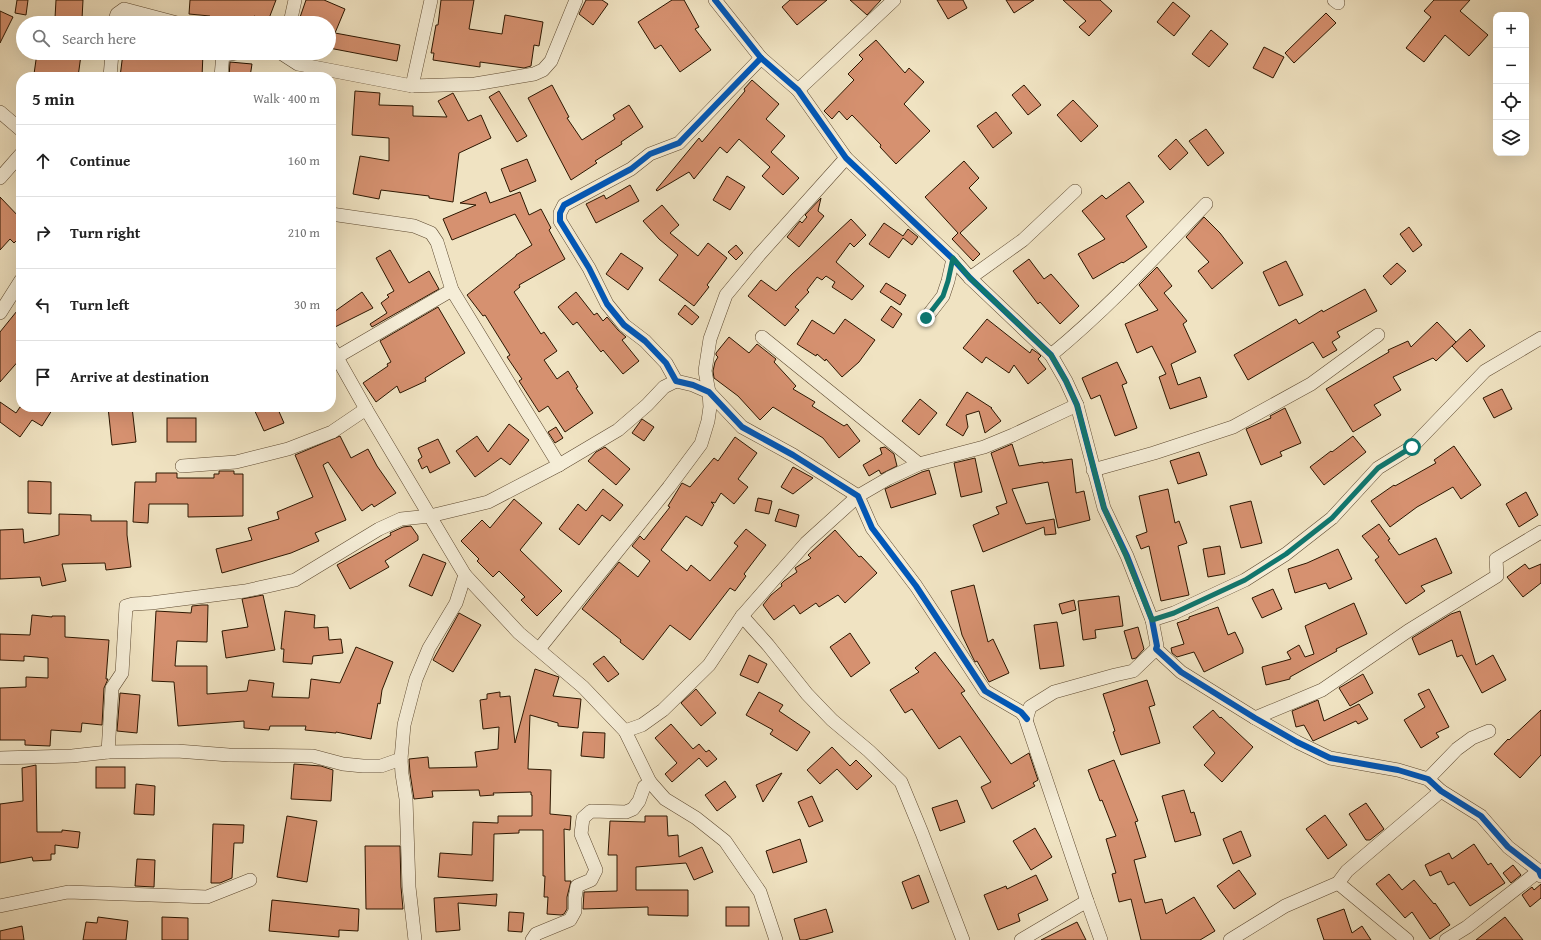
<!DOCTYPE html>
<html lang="en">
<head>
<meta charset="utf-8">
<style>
	:root { --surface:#fff; --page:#f6f6f6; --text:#222; --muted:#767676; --line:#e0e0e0 }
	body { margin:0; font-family:"Gentium Book Plus",serif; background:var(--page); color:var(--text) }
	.controls { position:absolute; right:12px; top:12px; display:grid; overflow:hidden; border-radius:8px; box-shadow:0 4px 16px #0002 }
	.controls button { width:36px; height:36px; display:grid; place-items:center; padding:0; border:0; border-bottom:1px solid var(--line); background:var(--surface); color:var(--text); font:20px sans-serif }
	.stop { position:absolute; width:12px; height:12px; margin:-9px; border:3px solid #0f766e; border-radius:50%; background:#fff }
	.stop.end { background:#0f766e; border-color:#fff; box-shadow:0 1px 4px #0008 }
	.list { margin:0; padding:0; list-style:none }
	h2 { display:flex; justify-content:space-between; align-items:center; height:52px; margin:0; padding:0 16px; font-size:17px }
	h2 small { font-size:13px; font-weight:400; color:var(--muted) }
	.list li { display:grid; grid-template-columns:26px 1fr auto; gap:12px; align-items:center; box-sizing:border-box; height:72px; padding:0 16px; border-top:1px solid var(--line) }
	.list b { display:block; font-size:15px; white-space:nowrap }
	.list em { font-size:13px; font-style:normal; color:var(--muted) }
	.icon { flex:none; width:22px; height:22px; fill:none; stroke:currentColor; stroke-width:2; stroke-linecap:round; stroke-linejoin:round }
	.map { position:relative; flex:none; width:1541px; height:940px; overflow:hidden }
	.search { position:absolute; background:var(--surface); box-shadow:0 4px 16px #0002; left:16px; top:16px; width:320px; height:44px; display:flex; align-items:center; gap:10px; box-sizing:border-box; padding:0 14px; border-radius:22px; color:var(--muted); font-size:15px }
	.panel { position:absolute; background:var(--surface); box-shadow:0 4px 16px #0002; left:16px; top:72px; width:320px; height:340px; border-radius:16px }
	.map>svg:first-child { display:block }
	.building { fill:#d69170; stroke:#2c1600 }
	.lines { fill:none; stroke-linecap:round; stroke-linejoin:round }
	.minor-casing { stroke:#5d4930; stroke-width:14 }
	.minor { stroke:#f5edd7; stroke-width:13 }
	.cycleway-casing { stroke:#f5edd7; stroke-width:8 }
	.cycleway { stroke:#0057b8; stroke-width:6 }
	.route { stroke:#0f766e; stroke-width:5 }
</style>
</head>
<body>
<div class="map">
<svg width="1541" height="940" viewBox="0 0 1541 940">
	<rect width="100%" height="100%" fill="#f0e3c2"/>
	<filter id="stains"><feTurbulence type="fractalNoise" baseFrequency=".005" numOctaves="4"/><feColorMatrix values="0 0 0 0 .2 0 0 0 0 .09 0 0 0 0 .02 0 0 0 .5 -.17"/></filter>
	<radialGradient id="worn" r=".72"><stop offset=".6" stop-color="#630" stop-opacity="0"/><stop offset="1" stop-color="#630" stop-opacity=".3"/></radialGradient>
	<g class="building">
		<path d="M17 0H28L26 15 15 13Z"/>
		<path d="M56 0H83L82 19 55 18Z"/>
		<path d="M190 0H276L268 21 254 16 251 23H216L208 20 210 16 189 14Z"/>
		<path d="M306 0H324L345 9 335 33 400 45 397 61 329 48V23H298Z"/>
		<path d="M441 0H474L469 29 502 34 505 15 543 22 539 46 534 45 531 66 524 68 480 62V67L433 60 434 53H431L436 25H438Z"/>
		<path d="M586 0H602L608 4 593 25 579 14Z"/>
		<path d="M672 0H684L699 27 695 29 711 50 680 72 661 45 655 49 638 22Z"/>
		<path d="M790 0H827L797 25 782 7Z"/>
		<path d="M850 0H881L867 15Z"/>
		<path d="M937 0H963L967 8 948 19Z"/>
		<path d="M1006 0H1034L1014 13Z"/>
		<path d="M1063 0H1100L1112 11 1089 36 1079 27 1086 21Z"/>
		<path d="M1434 0H1470L1460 11 1488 35 1469 56 1445 35 1424 62 1406 48 1431 17 1424 11Z"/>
		<path d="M1173 2 1190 16 1174 36 1157 22Z"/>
		<path d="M0 11 13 17 0 43Z"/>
		<path d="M1326 13 1336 23 1294 63 1285 53Z"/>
		<path d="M1211 30 1228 44 1209 67 1192 54Z"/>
		<path d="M876 40 905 73 909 68 924 82 904 104 930 131 896 164 880 147 881 145 852 115 847 120 839 111 832 119 824 111 854 80 848 74 863 59 859 55Z"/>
		<path d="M1264 47 1284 57 1273 78 1253 68Z"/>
		<path d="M37 53H63L81 55 78 77H60L34 74Z"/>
		<path d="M123 53H203L202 77H120Z"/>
		<path d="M230 62 252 64 250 77H229Z"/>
		<path d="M752 80 779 104 766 119 785 136 771 152 799 178 783 195 762 176 770 167 739 139 727 153 720 147 694 179 689 172 657 191 656 190 699 138 702 142 745 91 744 89Z"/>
		<path d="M552 85 569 117 567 118 582 140 615 119 613 115 629 105 643 127 621 142 622 144 595 161 597 163 571 180 528 98Z"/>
		<path d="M1024 85 1041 105 1028 115 1012 95Z"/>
		<path d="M355 91 380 93 379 105 413 106V116L447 117 438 101 453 93 468 121 481 115 491 138 459 153 453 202 429 198V196L381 190 379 199 353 194 360 156 389 161V138L352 135Z"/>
		<path d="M499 91 527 136 517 142 489 97Z"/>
		<path d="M1073 100 1098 126 1081 142 1057 115Z"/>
		<path d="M996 112 1012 133 993 148 977 126Z"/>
		<path d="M1206 129 1224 153 1208 166 1189 141Z"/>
		<path d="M1176 139 1188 153 1170 170 1158 156Z"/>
		<path d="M527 159 536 181 510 192 501 169Z"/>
		<path d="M964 161 979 178 969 188 987 208 960 233 980 254 973 261 952 239 958 233 925 197Z"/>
		<path d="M727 176 745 187 730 210 713 200Z"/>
		<path d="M1129 182 1144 202 1126 216 1147 247 1123 263 1122 262 1093 279 1078 254 1105 239 1082 211 1102 195 1106 199Z"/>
		<path d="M630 185 639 201 596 223 586 204 604 195 606 199Z"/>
		<path d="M486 192 490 203 520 192 529 215 541 209 551 228 549 230 565 259 519 285 520 287 514 292 541 334 544 332 557 351 544 360 557 379 568 371 578 387 576 388 593 413 565 432 548 406 539 412 519 381 522 379 507 357 510 355 485 315 483 316 467 295 516 256V255L532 245 515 214 452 240 443 219 476 205 460 203Z"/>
		<path d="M0 197 21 219V236L14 243 10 239 0 250Z"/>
		<path d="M821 198 818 211 824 216 799 247 787 237 800 221 802 223 807 217 805 215Z"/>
		<path d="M662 205 679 225 670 233 698 256 708 243 727 258 707 285 709 287 694 306 659 280 678 255 659 239 643 221Z"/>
		<path d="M1204 217 1220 233 1243 263 1212 289 1198 271 1209 262 1186 237Z"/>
		<path d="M851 219 866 235 854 247 850 243 836 262 864 286 852 300 832 287 835 282 826 276 822 280 817 277 807 290 809 292 795 307 799 310 785 326 748 296 761 280 776 291 792 274Z"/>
		<path d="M884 223 903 236 908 229 918 237 912 245 903 238 889 258 869 244Z"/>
		<path d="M1409 227 1422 245 1413 252 1400 234Z"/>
		<path d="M736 245 743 253 736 260 728 252Z"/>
		<path d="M390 250 409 283 429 271 439 289 372 327 370 324 387 313 381 303 389 297 387 295 394 291 376 258Z"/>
		<path d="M621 253 643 268 628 290 606 274Z"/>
		<path d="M1029 259 1044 279 1051 274 1079 306 1060 324 1040 302 1038 304 1013 271Z"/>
		<path d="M1286 261 1303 295 1279 306 1263 272Z"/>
		<path d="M1397 263 1406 271 1391 285 1383 276Z"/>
		<path d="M1157 267 1172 286 1164 293 1187 321 1183 324 1196 352 1171 364 1178 385 1200 377 1207 397 1170 409 1159 377 1166 374 1152 346 1137 353 1125 324 1158 310 1139 285Z"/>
		<path d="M886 283 906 295 900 305 880 292Z"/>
		<path d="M1365 289 1377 311 1337 332 1340 337 1332 342 1337 350 1323 358 1313 342 1248 380 1234 355 1296 319 1299 324 1322 310 1323 312Z"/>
		<path d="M362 292 373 308 331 329V314Z"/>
		<path d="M576 292 594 315 597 313 603 321 607 317 618 330 626 337 622 340 639 361 623 374 603 350 601 352 577 322 573 325 558 307Z"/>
		<path d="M685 305 699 317 692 325 678 314Z"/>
		<path d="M21 306V358L0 382V332Z"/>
		<path d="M891 306 902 314 893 328 881 320Z"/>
		<path d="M438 307 465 353 425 378 426 381 400 393 397 386 376 402 363 383 388 366 387 364 391 362 380 341Z"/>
		<path d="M845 319 875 340 859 362 842 377 826 359 825 361 817 354 816 356 797 344 812 320 834 334Z"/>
		<path d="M987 319 1030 353 1032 349 1039 354 1041 356 1038 359 1046 369 1028 384 1014 365 1009 373 986 357 982 363 963 348Z"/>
		<path d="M1437 322 1456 342 1436 361 1433 358 1393 377 1401 390 1374 405 1381 415 1353 432 1326 389 1389 352 1388 350 1408 341 1411 347Z"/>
		<path d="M1470 329 1485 346 1467 362 1452 346Z"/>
		<path d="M729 337 749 353 757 344 776 359 774 362 796 386 793 389 815 402 812 406 844 426 847 424 860 441 839 458 823 438 773 407 760 420 738 396 714 378 713 371 715 362 718 357 716 355V353Z"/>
		<path d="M1117 362 1127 383 1122 385 1137 428 1115 436 1100 395 1091 399 1082 378Z"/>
		<path d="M1502 389 1512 409 1494 418 1483 398Z"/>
		<path d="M967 392 992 408H991L1001 421 985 433 979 411 966 415 968 427 963 436 946 425Z"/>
		<path d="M920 399 937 413 919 435 902 421Z"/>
		<path d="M0 402 16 413 20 407H54L42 426 32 420 20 437 0 422Z"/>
		<path d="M108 407H132L136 442 112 445Z"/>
		<path d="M253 407H277L284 423 264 431Z"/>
		<path d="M1285 408 1301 443 1280 452 1282 456 1261 465 1246 429 1271 418 1270 416Z"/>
		<rect x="167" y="418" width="29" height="24"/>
		<path d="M642 419 654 427 644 441 632 433Z"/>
		<path d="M509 424 529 440 510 465 501 458 475 477 456 451 477 436 488 452Z"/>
		<path d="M556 427 563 438 555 443 548 432Z"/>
		<path d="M340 436 351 458 368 449 377 466 396 493 374 507 372 504 362 511 328 462 323 465 346 520 315 533 319 541 291 553 222 573 216 549 252 540 248 528 279 519 277 512 313 497 295 455Z"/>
		<path d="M1353 436 1366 452 1324 485 1310 467 1331 451 1332 452Z"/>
		<path d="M735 437 757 453 738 479 748 487 734 504 721 493 715 503 711 502 714 505 702 526 686 516 661 550 687 571 691 565 710 581 738 546 734 543 746 529 766 545 744 574 746 576 735 591 730 588 690 640 670 625 643 660 620 642 621 640 582 609 619 562 638 577 650 561 632 546 640 536 644 540 670 507 668 506 682 483 690 487 714 458 718 461Z"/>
		<path d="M438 439 450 463 430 473 427 466 422 469 418 460 422 457 418 448Z"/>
		<path d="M1012 444 1019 466 1043 462V463L1072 459 1076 493 1084 491 1090 520 1058 528 1048 482 1012 489 1026 524 1054 519 1056 534 1045 535 1044 527 983 552 973 525 999 514 996 507 1007 503 991 453Z"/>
		<path d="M1454 446 1481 485 1461 499 1453 487 1417 507 1390 527 1371 501 1394 485 1395 486 1436 463 1434 460Z"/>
		<path d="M605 447 630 469 616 485 588 461 596 452Z"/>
		<path d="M885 447 894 454 897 466 881 474 879 470 869 476 863 465 882 454 880 448Z"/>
		<path d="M1199 452 1207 475 1178 484 1170 461Z"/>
		<path d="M975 458 982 492 961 497 954 463Z"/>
		<path d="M793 467 813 478 793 494 781 487Z"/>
		<path d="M929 470 936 494 891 508 885 489 922 472Z"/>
		<path d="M219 471H234V474H243V516L188 517V504H149L148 523 133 522 135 482H156V473H177V478H214V474H219Z"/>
		<path d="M28 481 51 482V514L28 513Z"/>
		<path d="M603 489 623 505 610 521 602 515 579 545 559 529 578 504 586 511Z"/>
		<path d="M1168 489 1175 523 1179 521 1187 543 1178 546 1189 595 1161 601 1149 546 1141 549 1136 536 1147 532 1139 496Z"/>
		<path d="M1526 492 1538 515 1519 527 1506 504Z"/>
		<path d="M758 498 772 501 769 514 755 511Z"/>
		<path d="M514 499 542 523 520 550 562 591 537 616 521 600 525 597 499 571 493 577 477 561 479 559 461 541 482 520 490 528Z"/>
		<path d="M1251 501 1262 543 1241 548 1230 506Z"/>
		<path d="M779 509 799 515 796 527 775 521Z"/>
		<path d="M59 514 91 515V521H127V535L131 567 106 570 105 563 62 564 66 581 42 586 40 577 0 579V530L23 529 24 543 59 535Z"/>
		<path d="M1379 524 1390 539 1388 540 1399 555 1436 538 1452 573 1421 586 1425 591 1406 604 1375 560 1379 557 1362 536Z"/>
		<path d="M411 526 418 536V540L385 561 389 567 350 589 337 565 391 535 390 533 403 527Z"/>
		<path d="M835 530 859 557 861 556 877 573 845 603 838 595 819 607 816 603 800 614 794 605 774 620 763 605 771 595 782 586 781 584 784 581 797 572 795 568 811 558 808 555Z"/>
		<path d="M1220 546 1225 574 1208 577 1203 549Z"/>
		<path d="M1338 549 1352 579 1329 589 1326 583 1295 593 1288 569 1307 563Z"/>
		<path d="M423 554 446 563 432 596 409 586Z"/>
		<path d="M1525 564 1529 569 1541 564V583L1523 597 1507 577Z"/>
		<path d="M974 585 988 642 993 639 1009 673 989 682 977 661 975 662 972 656 962 635 951 591Z"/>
		<path d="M1273 589 1282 609 1262 618 1252 598Z"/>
		<path d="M263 595 275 650 226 658 222 631 248 627 242 599Z"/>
		<path d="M1119 596 1123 626 1095 630 1096 638 1083 640 1078 601Z"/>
		<path d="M1074 600 1076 610 1062 614 1059 604Z"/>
		<path d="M1354 603 1367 634 1336 649 1337 651 1290 677V679L1266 685 1262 667 1291 659 1287 652 1299 645 1305 657 1314 654 1305 626Z"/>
		<path d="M202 605H208L207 642 177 641 175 666H207V694L247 691 249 680 274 683 272 697 309 698 311 679 340 683 356 647 393 662 382 690 380 704 378 703 371 739 336 732V733L305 730 306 726H270L269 730 244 728V721L178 726 174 682 152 681 156 611 191 613 192 606Z"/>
		<path d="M1218 607 1228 635 1235 632 1243 649V653L1204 672 1194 652 1177 657 1172 653 1171 648 1184 644 1177 623 1189 619V617Z"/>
		<path d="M285 611 315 615 314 628 328 627 329 640 341 639 343 653 313 656 312 664 283 662 284 649H281Z"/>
		<path d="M1460 611 1476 665 1493 655 1506 680 1482 693 1462 655 1457 657 1452 640 1419 655 1412 638 1451 614Z"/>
		<path d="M459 613 481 625 453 672 433 660Z"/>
		<path d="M32 615 52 617V616H65V637L109 640 106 679H108L104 688 102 725 82 723 81 732 51 730 50 746 25 745V740H0V688L26 687V677L48 678V658L24 656V661L0 660V634L30 635Z"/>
		<path d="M1057 622 1064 666 1040 669 1034 625Z"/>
		<path d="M1138 627 1144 649 1136 658 1132 659 1124 631Z"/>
		<path d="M850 633 870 663 851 677 830 647Z"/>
		<path d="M935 652 965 691 961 693 1011 764 1029 753 1038 780 1033 783 1035 786 992 809 981 787 991 782 960 736 939 749 912 709 905 713 890 690 919 672 915 668Z"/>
		<path d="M749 655 767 664 758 683 740 675Z"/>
		<path d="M604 656 619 674 608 682 593 664Z"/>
		<path d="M535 669 559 677 553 696 581 699 578 728 558 726V723L530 715 528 769 551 770 550 814 571 816 570 830 564 829 565 881H571L567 897V909L564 914 561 915 547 914 548 897H544L545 876H543V830H519V833L494 834 493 881 438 877 440 853 472 855 473 822 498 823V816H532V795H531V792L493 793 494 795 480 796 479 790 432 791 433 797 414 799 410 773 409 759 428 757 429 768 477 767 475 752 498 749 499 727 483 729 480 700 487 699V694L500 692V697L510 696 515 743Z"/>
		<path d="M1363 674 1373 693 1350 706 1339 688Z"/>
		<path d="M1147 680 1155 705 1149 707 1160 743 1121 755 1113 732 1115 731 1103 694Z"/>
		<path d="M696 689 716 713 701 726 681 703Z"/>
		<path d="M1429 689 1449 727 1436 733 1439 737 1421 748 1404 720 1425 707 1418 694Z"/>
		<path d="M759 692 783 705 779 711 810 732 797 751 770 734 773 730 746 715Z"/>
		<path d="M120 693 140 695 137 733 117 731Z"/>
		<path d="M1318 700 1324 721 1359 704 1368 719 1358 724 1356 721 1313 741 1304 725 1296 727 1292 711Z"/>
		<path d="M1213 710 1220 718 1221 717 1253 747 1222 782 1204 765 1215 753 1193 727Z"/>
		<path d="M1541 710V755L1520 778 1494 754 1508 739 1509 740Z"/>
		<path d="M671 724 693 749 699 744 706 752 709 750 717 759 707 767 699 758 672 782 665 774 677 763 655 738Z"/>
		<path d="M583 732 605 733 604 758 581 756Z"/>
		<path d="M832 747 850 766 856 760 872 776 857 790 837 769 820 784 807 770Z"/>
		<path d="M1114 760 1138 821 1135 822 1146 857 1134 860 1145 903 1162 899 1166 914 1194 897 1215 931 1200 940H1141L1131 899 1119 902 1112 874 1116 873 1106 839 1116 836 1102 800 1100 801 1088 770Z"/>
		<path d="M294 764 321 766 333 770 331 801 291 799Z"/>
		<path d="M36 765 37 832H62V830L80 832 78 848 55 845V854H51V860L33 861 32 857 0 863V804L23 801 22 768Z"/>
		<rect x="96" y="767" width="29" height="21"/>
		<path d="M782 773 763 802 756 785Z"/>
		<path d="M725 781 736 797 717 811 705 795Z"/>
		<path d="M136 784 155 786 154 815 134 814Z"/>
		<path d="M1184 790 1191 813 1194 812 1201 835 1175 842 1162 796Z"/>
		<path d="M812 796 823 821 809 827 798 802Z"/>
		<path d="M957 800 965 822 940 831 932 808Z"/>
		<path d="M1366 803 1384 829 1370 840H1366L1349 814Z"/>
		<path d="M1325 815 1347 845 1328 859 1306 829Z"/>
		<path d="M287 816 317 821 307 882 277 877Z"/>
		<path d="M645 816H667L668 836 678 835 679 857 702 847 713 872 694 880 686 863 636 867V890H688V916L648 915V907L583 909 584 892 617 891V855H608L610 821 645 822Z"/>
		<path d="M213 824 244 825 243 843H234L232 878 220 883H211Z"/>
		<path d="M1035 828 1052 857 1031 870 1013 841Z"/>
		<path d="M1241 831 1251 856 1233 864 1223 839Z"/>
		<path d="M800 839 807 862 773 873 766 851Z"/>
		<path d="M1474 844 1488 865 1491 863 1505 883 1470 906 1454 882 1448 885 1441 871 1430 876 1425 865 1449 853 1452 859Z"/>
		<path d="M365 846H400L401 887 403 909H366Z"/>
		<path d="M137 859 155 860 154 887 135 886Z"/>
		<path d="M1513 865 1521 875 1511 883 1503 873Z"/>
		<path d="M1239 870 1256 894 1234 909 1217 886Z"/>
		<path d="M1389 874 1402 890 1414 880 1434 904 1435 903 1450 925 1430 939 1412 912 1405 918 1376 884Z"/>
		<path d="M919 875 929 902 912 909 902 882Z"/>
		<path d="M1036 875 1048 900 1018 914 1020 921 998 930 984 895 1006 886 1007 889Z"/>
		<path d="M1541 884V898L1530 907 1522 895 1532 887 1534 890Z"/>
		<path d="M497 894 496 906 458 903 460 930 436 932 434 898Z"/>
		<path d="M272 900 359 909 358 931 339 930V937L269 931Z"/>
		<rect x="726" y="907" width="23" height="19"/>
		<path d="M826 909 833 932 805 940H800L794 919Z"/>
		<path d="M1344 909 1352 933 1362 926 1371 940H1324L1317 919Z"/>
		<path d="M509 912 524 913 522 932 508 931Z"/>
		<path d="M98 917 128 921 126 940H83L86 922 97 923Z"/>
		<path d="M162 917 188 918V940H162Z"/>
		<path d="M1505 917 1523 940H1476Z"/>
		<path d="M1077 922 1086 940H1041Z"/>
		<path d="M22 926 24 940H0V931Z"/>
	</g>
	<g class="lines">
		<g class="minor-casing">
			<g id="minor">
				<path d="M715 0 761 58 798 90 846 158 953 259 970 278 1051 355 1066 381 1077 405 1104 508 1127 556 1152 620 1157 646 1156 649 1181 672 1255 718 1297 742 1330 758 1398 770 1428 779 1441 791 1481 816 1508 847 1539 871 1541 876"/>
				<path d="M1334 0 1338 3"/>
				<path d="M114 23 117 14 124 9 177 23"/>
				<path d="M290 23 295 0"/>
				<path d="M281 53 298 64 412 86 475 84 534 74 543 70 551 61 576 0"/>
				<path d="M224 55 236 53"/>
				<path d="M761 58 679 143 650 154 631 169 564 205 560 213V221L589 268 607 304 624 325 645 341 666 363 676 381 693 385 709 392 742 427 793 455 858 496 872 528 916 586 985 691 1021 712 1027 719"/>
				<path d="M110 77 112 53"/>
				<path d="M221 77 223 53"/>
				<path d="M412 86 431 0"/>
				<path d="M798 90 894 0"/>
				<path d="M0 112 21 130"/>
				<path d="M0 178 21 154"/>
				<path d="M331 214 414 226 431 233 437 242 452 290 559 465"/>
				<path d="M970 278 1023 240 1075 191"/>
				<path d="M0 313 21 280"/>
				<path d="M926 318 943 296 948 281 953 259"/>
				<path d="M762 337 919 464"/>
				<path d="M331 347 366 409 465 575 519 633 583 687 625 731 650 782 665 799 696 818 725 841 760 892 776 940"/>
				<path d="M1051 355C1107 309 1156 256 1206 204"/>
				<path d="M337 357 452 290"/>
				<path d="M182 466 236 462 288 449 332 432 366 409"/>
				<path d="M1093 470 1154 453 1233 427 1311 384 1378 335"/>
				<path d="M742 616 768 645 807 694 832 720 869 751 901 782 922 833 963 940"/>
				<path d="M1152 620 1174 613 1245 580 1286 554 1332 518 1378 468 1412 447 1485 371 1541 338"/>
				<path d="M539 649 669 487 701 444 708 421 710 407 709 392 705 371 710 339 726 295 759 255 846 158"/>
				<path d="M1255 718 1322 690 1408 631 1497 576 1496 559 1541 532"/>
				<path d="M625 731 642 725 663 710 709 665 742 616 806 543 858 496 889 478 919 464 984 447 1013 435 1077 405"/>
				<path d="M108 752 112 688 122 673 126 606 133 604 151 603 245 591 295 580 379 529 401 519 430 516 488 502 559 465 618 430 647 405 664 387 676 381"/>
				<path d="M0 758 72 756 108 752 177 751 229 755 313 756 343 764 363 766H381L401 759"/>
				<path d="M1428 779 1457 749 1472 738 1489 731"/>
				<path d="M1338 883 1407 940"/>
				<path d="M1087 901 1026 720 1030 707 1054 692 1115 675 1133 671 1156 649"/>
				<path d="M0 906 68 892 207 897 250 880"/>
				<path d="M415 940 409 887 406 799 402 774 401 759 404 725 416 679 429 648 456 603 465 575"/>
				<path d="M532 940 536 934 570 920 575 911V898L577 886 591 880 596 870 581 834 583 818 591 811 626 812 633 809 639 801 644 787 650 782"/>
				<path d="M1021 940 1087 901 1101 940"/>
				<path d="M1230 940 1285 906 1338 883 1347 871 1441 791"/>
				<path d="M1446 940 1467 927 1539 871"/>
			</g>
		</g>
		<use href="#minor" class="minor"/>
		<g class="cycleway-casing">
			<g id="cycleway">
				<path d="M715 0 761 58 798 90 846 158 953 259 970 278 1051 355 1066 381 1077 405 1104 508 1127 556 1152 620 1157 646 1156 649 1181 672 1255 718 1297 742 1330 758 1398 770 1428 779 1441 791 1481 816 1508 847 1539 871 1541 876"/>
				<path d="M761 58 679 143 650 154 631 169 564 205 560 213V221L589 268 607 304 624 325 645 341 666 363 676 381 693 385 709 392 742 427 793 455 858 496 872 528 916 586 985 691 1021 712 1027 719"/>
			</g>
		</g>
		<use href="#cycleway" class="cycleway"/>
	</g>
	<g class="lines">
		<path class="route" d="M926 318 943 296 948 281 953 258 970 278 1051 355 1066 381 1077 405 1104 508 1126 556 1152 620 1174 613 1245 580 1286 554 1332 518 1378 468 1412 447"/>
	</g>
	<rect width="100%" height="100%" filter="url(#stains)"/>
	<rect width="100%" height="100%" fill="url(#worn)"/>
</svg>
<div class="controls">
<button>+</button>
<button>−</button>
<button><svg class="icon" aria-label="locate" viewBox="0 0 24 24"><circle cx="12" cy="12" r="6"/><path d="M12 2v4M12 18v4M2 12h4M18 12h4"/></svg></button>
<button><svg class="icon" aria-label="layers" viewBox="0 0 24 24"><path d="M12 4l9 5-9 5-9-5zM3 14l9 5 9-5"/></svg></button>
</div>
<div class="stop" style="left:1412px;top:447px"></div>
<div class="stop end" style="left:926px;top:318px"></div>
<div class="search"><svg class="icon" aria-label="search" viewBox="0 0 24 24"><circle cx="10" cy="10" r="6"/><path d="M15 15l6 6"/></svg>Search here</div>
<section class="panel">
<h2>5 min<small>Walk · 400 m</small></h2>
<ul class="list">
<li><svg class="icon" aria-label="ahead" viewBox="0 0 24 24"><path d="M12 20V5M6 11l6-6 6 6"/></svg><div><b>Continue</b></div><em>160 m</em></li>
<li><svg class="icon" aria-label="right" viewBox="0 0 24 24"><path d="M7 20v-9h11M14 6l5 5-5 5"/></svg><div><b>Turn right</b></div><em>210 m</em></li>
<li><svg class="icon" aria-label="left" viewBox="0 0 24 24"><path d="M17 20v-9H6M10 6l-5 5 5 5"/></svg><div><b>Turn left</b></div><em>30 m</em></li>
<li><svg class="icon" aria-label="arrive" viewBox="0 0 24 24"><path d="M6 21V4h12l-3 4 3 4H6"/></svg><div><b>Arrive at destination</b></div></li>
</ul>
</section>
</div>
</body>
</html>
